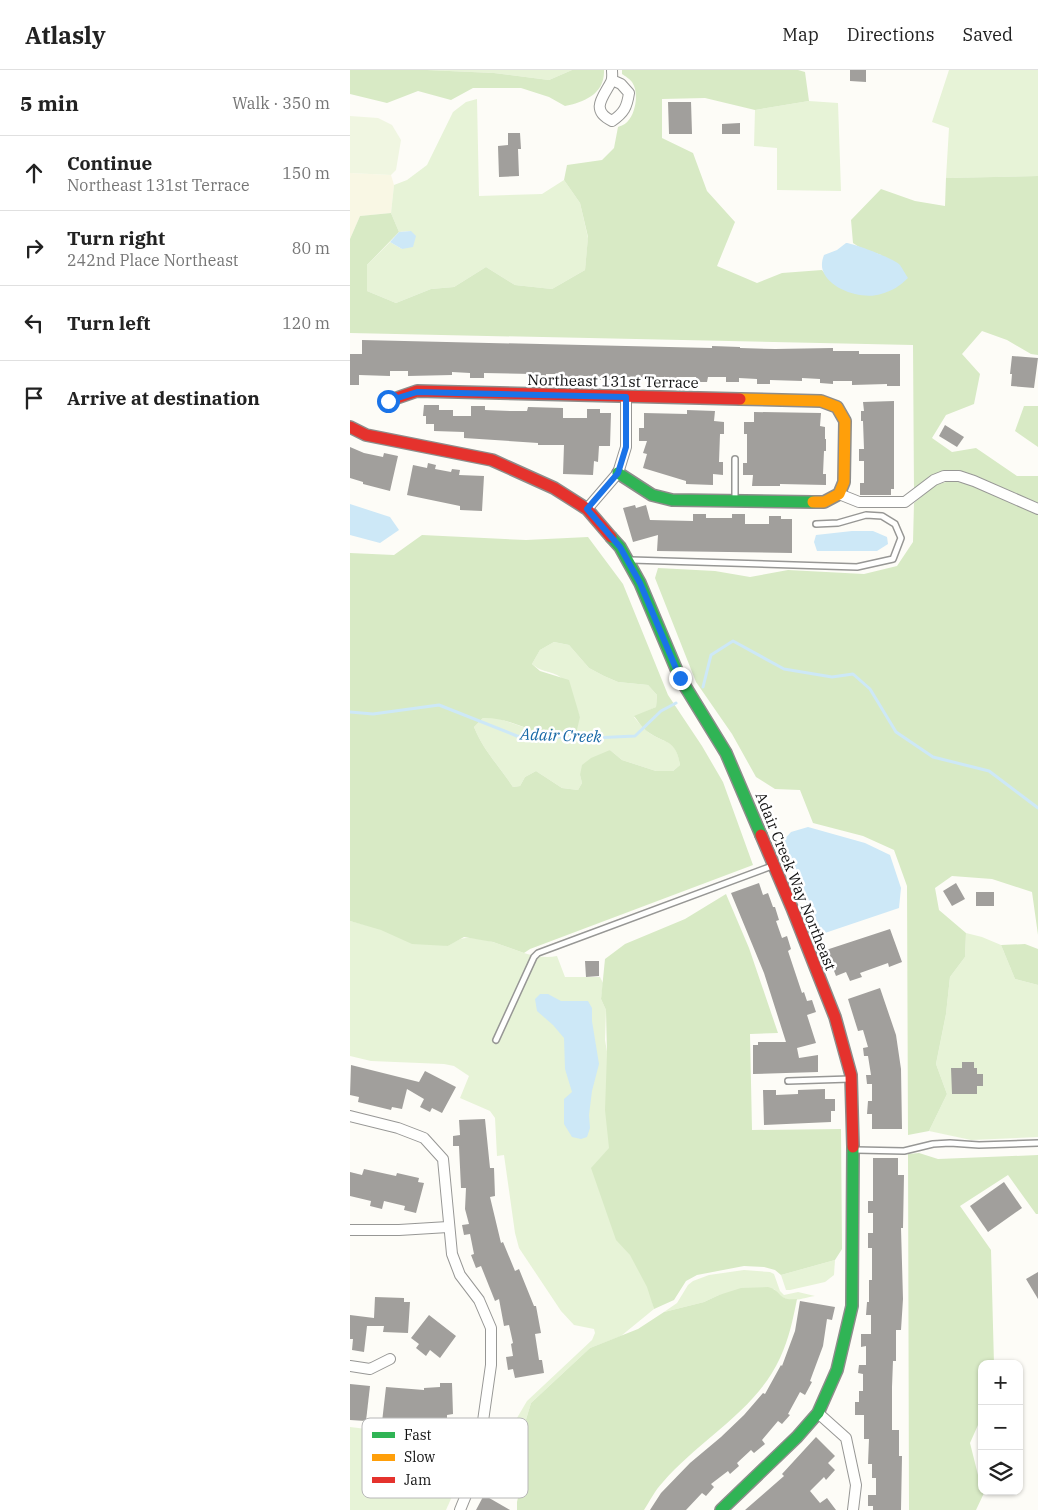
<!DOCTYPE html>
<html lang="en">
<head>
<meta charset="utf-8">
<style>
	:root { --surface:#fff; --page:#f2f2f2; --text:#222; --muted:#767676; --line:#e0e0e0 }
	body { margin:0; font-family:"IBM Plex Serif",serif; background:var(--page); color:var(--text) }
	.controls { position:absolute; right:15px; bottom:15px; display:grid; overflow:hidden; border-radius:10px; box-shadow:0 1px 4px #0004 }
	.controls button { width:45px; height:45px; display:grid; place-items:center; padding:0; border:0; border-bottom:1px solid var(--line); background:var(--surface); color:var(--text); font:25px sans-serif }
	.stop { position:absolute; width:15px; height:15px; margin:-11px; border:4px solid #1a73e8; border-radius:50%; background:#fff }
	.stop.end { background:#1a73e8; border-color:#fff; box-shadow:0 1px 5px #0008 }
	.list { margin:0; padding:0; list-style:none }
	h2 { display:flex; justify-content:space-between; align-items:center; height:65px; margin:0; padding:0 20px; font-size:21px }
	h2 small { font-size:16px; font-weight:400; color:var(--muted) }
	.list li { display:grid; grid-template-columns:32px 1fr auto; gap:15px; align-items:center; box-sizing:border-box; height:75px; padding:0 20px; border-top:1px solid var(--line) }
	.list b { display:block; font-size:19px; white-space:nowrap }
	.list p { margin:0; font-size:16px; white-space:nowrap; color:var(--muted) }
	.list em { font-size:16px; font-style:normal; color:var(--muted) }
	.icon { flex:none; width:28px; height:28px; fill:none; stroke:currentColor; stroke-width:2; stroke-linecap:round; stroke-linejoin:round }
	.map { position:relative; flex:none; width:688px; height:1440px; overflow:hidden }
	header { display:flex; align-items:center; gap:30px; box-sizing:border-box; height:70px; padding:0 25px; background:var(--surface); border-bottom:1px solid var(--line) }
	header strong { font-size:24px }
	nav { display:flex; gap:28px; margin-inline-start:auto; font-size:18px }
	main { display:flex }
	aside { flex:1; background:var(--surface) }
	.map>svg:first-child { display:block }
	.farmland { fill:#f9f7e4 }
	.green { fill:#e7f3d7 }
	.forest { fill:#d8eac5; fill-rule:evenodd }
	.pitch { fill:#f0f6e1 }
	.water { fill:#cde8f7 }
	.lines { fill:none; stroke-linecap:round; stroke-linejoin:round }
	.stream { stroke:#cde8f7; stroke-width:3 }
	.building { fill:#a19f9c }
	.lane-casing { stroke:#979795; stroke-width:8 }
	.street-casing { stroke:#979795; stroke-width:12 }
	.fast-casing { stroke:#8e8d8b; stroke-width:14 }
	.slow-casing { stroke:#8e8d8b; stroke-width:14 }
	.jam-casing { stroke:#8e8d8b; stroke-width:14 }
	.lane { stroke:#fffffe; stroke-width:5 }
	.street { stroke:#fffffe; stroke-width:10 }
	.fast { stroke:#30b455; stroke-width:11 }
	.slow { stroke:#ff9f0a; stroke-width:11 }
	.jam { stroke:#e5322d; stroke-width:11 }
	.route { stroke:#1a73e8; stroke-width:6 }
	.labels { text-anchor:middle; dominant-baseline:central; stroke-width:5; stroke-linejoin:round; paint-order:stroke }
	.street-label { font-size:15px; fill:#111; stroke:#fff }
	.water-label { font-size:16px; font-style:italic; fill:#1768a6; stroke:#fff }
	.key { fill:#fff; stroke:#b8b8b8; stroke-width:1 }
	.key-label { font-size:14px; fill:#111 }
</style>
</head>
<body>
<header>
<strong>Atlasly</strong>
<nav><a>Map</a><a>Directions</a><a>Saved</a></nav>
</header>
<main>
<aside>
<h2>5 min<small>Walk · 350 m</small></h2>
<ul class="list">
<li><svg class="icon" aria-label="ahead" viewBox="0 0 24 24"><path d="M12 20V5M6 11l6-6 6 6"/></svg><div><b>Continue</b><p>Northeast 131st Terrace</p></div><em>150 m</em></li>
<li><svg class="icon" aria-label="right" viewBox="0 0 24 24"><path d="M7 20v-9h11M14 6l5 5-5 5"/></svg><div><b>Turn right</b><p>242nd Place Northeast</p></div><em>80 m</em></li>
<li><svg class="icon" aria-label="left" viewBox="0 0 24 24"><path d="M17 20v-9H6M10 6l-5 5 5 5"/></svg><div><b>Turn left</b></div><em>120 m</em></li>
<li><svg class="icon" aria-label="arrive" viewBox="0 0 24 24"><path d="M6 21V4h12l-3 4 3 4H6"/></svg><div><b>Arrive at destination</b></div></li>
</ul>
</aside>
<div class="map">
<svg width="688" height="1440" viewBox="0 0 688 1440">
	<rect width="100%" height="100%" fill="#fdfcf7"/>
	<path class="farmland" d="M0 103 41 105 44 115 41 143 10 146 0 169Z"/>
	<g class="green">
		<path d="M77 0H222L199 10 144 3Z"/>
		<path d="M599 0H688V106L596 108 599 58 582 52Z"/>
		<path d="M127 29 129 126 192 124 214 110 230 133 238 168 235 200 202 219 165 215 136 197 104 217 81 219 46 233 17 221V195L40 172 52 179 61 161 49 162 41 143 44 115 57 110 77 95 103 42 116 32Z"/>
		<path d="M459 31 488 33 491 121 427 120V78L404 76 405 40Z"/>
		<path d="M204 572 219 575 239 598 254 606 268 612 298 615 307 625 306 637 284 647C288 652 293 658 298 662 316 675 326 668 330 695L323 701H306L272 690 260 680 230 705 232 713 228 720 212 718 186 701 175 707 170 716 163 717C150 697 133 680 124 657L133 648H147L199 666 230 647C224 633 223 613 207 605 197 600 193 603 182 594L190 580Z"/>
		<path d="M0 851 98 876C103 873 110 868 116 868 148 866 175 892 207 886L215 907H250L253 913 251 929 256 940 255 970 293 1196 304 1239 271 1266 240 1278 181 1333 171 1366 151 1375 177 1331 242 1270 245 1263 244 1259 224 1255 211 1241 169 1178 165 1163 154 1085 147 1086 145 1048 140 1041 110 1028 119 1006 104 996 94 994 21 991 0 986Z"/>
		<path d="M616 863 632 867 651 875 665 909 688 915V1067L621 1070 579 1061 597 1024 586 994 596 944 600 907 615 887Z"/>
		<path d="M485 1190 484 1205 475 1212 440 1220H436L431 1205Z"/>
		<path d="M394 1200 420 1202 424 1204 430 1221 434 1225 448 1222 465 1226C447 1229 437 1236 424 1219L369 1225 354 1232 314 1242 327 1233 338 1215 343 1211 359 1205Z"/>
		<path d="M0 1357 106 1370 119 1382 112 1404 96 1440H0Z"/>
	</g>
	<g class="forest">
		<path d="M0 0H77L144 3 199 10 222 0H254C255 24 234 32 215 36L199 27 171 18H123L101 30 68 21 37 33 0 24Z"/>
		<path d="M272 0H448L455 2 459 31 405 40 355 28 312 29V68L343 83 357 121 385 152 367 196 407 213 432 203 472 200 480 210 531 185 509 177 503 173 501 150 531 119 565 131 595 136 596 108 688 106V285L681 284 657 270 632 261 612 284 630 304 624 334 596 345 582 368 602 382 626 378 667 406H688V433L624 405 603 401 584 406 564 421 563 275 0 263V169L10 146 41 143 49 162 17 195V221L46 233 81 219 104 217 136 197 165 215 202 219 235 200 238 167 230 133 214 110 217 95 252 90 264 78 268 57C271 56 276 54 278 51 286 42 289 22 282 12 280 9 275 6 272 4Z"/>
		<path d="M674 336H688V377L665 361Z"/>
		<path d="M600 411 614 413 633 420 681 442 688 444V865L682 822 642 809 602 806 585 818 589 840 616 863 615 887 600 907 596 944 586 994 597 1024 579 1061 558 1065 557 816 544 780 513 766 463 753 450 720 425 719 406 707 382 664 346 612 305 508 308 498 365 501 400 507 438 500 514 504 547 496 563 472 564 433 585 415Z"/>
		<path d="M72 465 176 470 238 467 273 514 318 625 352 676 373 712 403 795 180 879 174 883 143 872 114 867 98 876 62 874 31 860 0 851V483L44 485ZM204 572 219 575 239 598 254 606 268 612 298 615 307 625 306 637 284 646C288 651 292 658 298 662 315 674 326 669 330 695L323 701H306L272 690 260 680 241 688 232 695 230 705 232 713 228 720 212 718 186 701 175 707 170 716 163 717C150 697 133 680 124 657L133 648C157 647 176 660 199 666 208 668 217 665 226 664L230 647 219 610 190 601 182 594 190 580Z"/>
		<path d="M376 824 399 878 428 963 400 964 402 1060 491 1059 492 1179 485 1190 431 1205 425 1200 414 1197 394 1196 347 1205 336 1211 324 1230 304 1239 297 1217 280 1185 266 1170 241 1098 259 1078 255 1040 257 983 256 940 251 929 255 889 275 874 335 849Z"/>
		<path d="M675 874 688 879V915L665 909 651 875Z"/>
		<path d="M569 1083 588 1089 688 1085V1144H686L658 1105 610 1136 641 1180 644 1294H632V1346L620 1373 632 1421 634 1423 626 1440H559L558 1084Z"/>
		<path d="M418 1217C433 1221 427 1231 447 1229 443 1249 439 1269 430 1288 406 1341 350 1369 313 1412 305 1420 300 1431 294 1440H167V1432L175 1397 158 1386 151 1375 171 1366 181 1333 240 1278 288 1259 314 1242 354 1232 369 1225 391 1218Z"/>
	</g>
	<path class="pitch" d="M0 46 28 48 42 55 51 70 46 100 41 105 0 103Z"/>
	<g class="water">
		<path d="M61 161 66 166 63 177 52 179 40 172 49 162Z"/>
		<path d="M496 173C503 173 542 188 549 194 552 197 555 204 558 208 550 216 542 221 531 224 513 230 480 220 473 201 471 196 472 190 474 185L487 180Z"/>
		<path d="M0 434 40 447 49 460 30 473 0 465Z"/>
		<path d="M502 461H523L537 467 538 474 527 481H467L464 472 466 465Z"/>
		<path d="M458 757 515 773 540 785 551 818 549 838 469 865 432 772 441 762Z"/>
		<path d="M190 924H198L211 931H238L242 938V951L249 994 242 1021 239 1045 240 1058 237 1067 231 1069 222 1067 214 1054V1029L222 1022 215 999 214 968 203 955 187 941 185 929Z"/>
	</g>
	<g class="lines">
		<g class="stream">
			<path d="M353 617 361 585 383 571 434 599 482 607 503 604 520 619 546 662 583 687 639 701 688 738"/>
			<path d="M0 642 23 644 89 635 167 666 243 668 285 666 311 641 326 633"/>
		</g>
	</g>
	<g class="building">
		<path d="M500 0H516V12L500 11Z"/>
		<path d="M318 32H341L342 64H319Z"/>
		<path d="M390 53V64H372V54Z"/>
		<path d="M158 63H170L171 79H168L169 106 149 107 148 76 158 75Z"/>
		<path d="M12 270 362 278V276L390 277V278L425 279 483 278V281H509V284H550V316H537V314L502 315V311H483V314L470 313V309L452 308V311L420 310V314H407V309L389 308V312H376V307H358L357 312H346V307H327V311H319V307H302V311H290L291 307H264V310H243V306H226V310H213L214 304H196V309H183V304L134 303V308H120V303L102 302V305L58 306V301H40V306L9 305V315H0V284H12Z"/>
		<path d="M662 286 688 288 684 318 661 316 662 304H660Z"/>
		<path d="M544 331V419H541V425H510V413H514V391H509V379H514L513 351H511V341H514L513 332Z"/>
		<path d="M74 335H89V340H103V346H121V336H135V340L161 341H177L178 337 213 338V348H237V339H250V343H261L260 376H249L248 392 244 391 243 405 213 404 214 375H188V373L114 368V362L84 361V354H76V346H73Z"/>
		<path d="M337 340 365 341 364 351 374 352V364H370L369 392H373V405L363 404V415L336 414V411L293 398 297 384 293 383 297 371H289V358H294V343L337 344Z"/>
		<path d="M404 342 471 343 470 356 475 357V369H476V381H474L473 404H476V415L430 414V416H402L403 405H393V393H397V364H394V352H404Z"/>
		<path d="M595 355 614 367 607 377 589 366Z"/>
		<path d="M0 377 14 383 33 387 34 383 48 386 40 421 13 414V412L0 408Z"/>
		<path d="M78 393 86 395 85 399 101 402 102 399 110 400 109 405 134 406 132 441 110 440V436L57 425 63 395 77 398Z"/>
		<path d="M285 435 286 438 296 435 300 450 343 451V444H356V448H382V444H395V454H419V446H431V449H442V483L307 481 308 465 283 472 273 438Z"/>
		<path d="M409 813 413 825 418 823 423 837H425L429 850 426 851 432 868 437 866 441 879 438 881 452 923 454 922 457 931 462 930 466 942 457 945 466 973 447 978 449 988 468 985V1002L403 1004V975H408V972H436L414 903 381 823Z"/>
		<path d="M606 813 615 829 602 836 593 821Z"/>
		<rect x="626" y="822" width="18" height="14"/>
		<path d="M540 859 552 892 539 897 538 893 510 903 512 907 500 911 496 902 486 906 476 880Z"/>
		<path d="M235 891H249V906L236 907Z"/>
		<path d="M530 918 546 965 551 999 552 1059H522V1044H517L518 1031H522V1014H517L516 1005H521L518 986H514L513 978 518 977 513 960 508 961 498 929Z"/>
		<path d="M612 992H624V998H627V1004H633V1016H627V1024H602L601 998H612Z"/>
		<path d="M1 995 69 1012 75 1001 106 1017 92 1043 82 1038 80 1042 70 1037 74 1029 57 1019 52 1039 42 1037 41 1040 8 1032 9 1027 0 1025Z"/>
		<path d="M475 1019V1029H485V1041H481V1052L414 1055 413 1020H426V1025L448 1024V1020Z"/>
		<path d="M135 1049 140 1098H144L145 1126 140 1127 151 1173 153 1172 165 1201 169 1199 184 1236H186L191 1263 185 1264 189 1290H192L194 1303 165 1308 163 1299 158 1300 156 1287 163 1286 161 1274 163 1273 159 1255 154 1256 149 1229 145 1231 131 1196 126 1198 121 1185 124 1184 120 1164 114 1165 112 1155 119 1154 115 1139 116 1118H111L109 1076H103V1066L110 1065 109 1050Z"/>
		<path d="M523 1088H548V1105H554L553 1158H551L553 1229 551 1260H546V1291H543L542 1317V1360H549V1386H552L551 1440H523V1436H518V1425H526V1408H522V1394H518L519 1369H514V1345H505V1332H509V1321H513V1304L508 1303 509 1295H516V1276L511 1277V1264H521V1245H516L517 1232H519V1210H522V1178H518V1163H523V1143H518V1131H523Z"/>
		<path d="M14 1099 46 1106 47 1103 69 1108 68 1112 74 1113 66 1143 54 1140 55 1136 34 1131 32 1139 20 1136 21 1131 0 1126V1102L12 1105Z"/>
		<path d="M654 1112 672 1138 638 1162 620 1136Z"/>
		<path d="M688 1202V1229L676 1209Z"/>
		<path d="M25 1227 54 1228V1232H60L58 1263 33 1262 34 1256H17L14 1282 2 1280 3 1269H0V1245L24 1248Z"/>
		<path d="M450 1231 485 1237 482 1250 477 1249 473 1276 460 1311 462 1312 455 1325 450 1322 438 1344 440 1345 432 1354 428 1351 412 1370 415 1374 404 1383 401 1380 387 1393 389 1396 380 1404 378 1401 361 1414 364 1417 356 1426 352 1423 336 1440H300L311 1423 340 1393 371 1367 394 1345 413 1323 415 1324 431 1295 432 1296 445 1261Z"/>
		<path d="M79 1245 106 1266 90 1288 80 1280 76 1286 66 1278 69 1274 61 1268Z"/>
		<path d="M90 1313H102L103 1344 97 1345V1348H67L66 1355 32 1352 36 1317 74 1320V1318L90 1317Z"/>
		<path d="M0 1314 20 1316 16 1351 0 1350Z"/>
		<path d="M466 1367 485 1386 478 1393 485 1400 476 1410 474 1407 460 1421 470 1433 477 1428 486 1440H395L434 1406 432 1404Z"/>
		<path d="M134 1425 160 1440H126Z"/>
	</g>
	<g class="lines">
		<g class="lane-casing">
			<g id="lane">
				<path d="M385 389V428"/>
				<path d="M281 490 507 497 543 489 551 468 545 454 532 446 516 445 488 453 466 454"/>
				<path d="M146 970 184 887 188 883 422 796"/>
				<path d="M438 1011 500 1009"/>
				<path d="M506 1080 554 1081 583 1074 600 1073 629 1075 688 1073"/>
			</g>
		</g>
		<g class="street-casing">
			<g id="street">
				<path d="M262 0C262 4 263 8 261 12 254 26 239 40 262 51 274 43 277 37 279 23L271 14 262 10"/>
				<path d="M489 424 509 432H555L584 410 594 406H609L624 411 688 439"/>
				<path d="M237 439 268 403 276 377V327"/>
				<path d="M0 1046 48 1058 74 1068 93 1089 102 1184 110 1205 129 1230 141 1258V1295L130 1372 123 1408 110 1440"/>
				<path d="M0 1160H49L98 1157"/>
				<path d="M0 1296 20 1299 40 1289"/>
				<path d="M468 1343 496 1368 506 1415 503 1440"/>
			</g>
		</g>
		<g class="fast-casing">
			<g id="fast">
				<path d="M268 403 302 425 322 430 463 432"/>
				<path d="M261 467 270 477 290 513 330 608 376 683 411 765"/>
				<path d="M371 1440 447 1367 468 1343 487 1300 502 1236 503 1077"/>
			</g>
		</g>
		<g class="slow-casing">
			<path id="slow" d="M390 329 471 331 487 337 495 351 494 412 489 424 474 432H463"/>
		</g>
		<g class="jam-casing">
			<g id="jam">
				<path d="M38 331 67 321 390 329"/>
				<path d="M0 357 16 365 142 390 204 418 237 439 261 467"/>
				<path d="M411 765 442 838 485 947 501 1005 503 1077"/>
			</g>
		</g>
		<use href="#lane" class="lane"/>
		<use href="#street" class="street"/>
		<use href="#fast" class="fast"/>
		<use href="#slow" class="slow"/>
		<use href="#jam" class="jam"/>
	</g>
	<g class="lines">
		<path class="route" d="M38 331 67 322 276 327V377L268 403 237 439 270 477 290 513 330 608"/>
	</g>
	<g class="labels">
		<g class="street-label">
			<text transform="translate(263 311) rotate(1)">Northeast 131st Terrace</text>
			<text transform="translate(446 811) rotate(68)">Adair Creek Way Northeast</text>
		</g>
		<g class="water-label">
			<text transform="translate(211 665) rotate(2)">Adair Creek</text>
		</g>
	</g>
	<rect x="12" y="1348" width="166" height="80" rx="8" class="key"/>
	<rect x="22" y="1362" width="23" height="6" fill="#30b455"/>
	<rect x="22" y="1384" width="23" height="7" fill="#ff9f0a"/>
	<rect x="22" y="1407" width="23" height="6" fill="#e5322d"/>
	<g class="key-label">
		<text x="54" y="1370">Fast</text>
		<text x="54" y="1392">Slow</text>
		<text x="54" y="1415">Jam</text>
	</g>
</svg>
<div class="controls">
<button>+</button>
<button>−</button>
<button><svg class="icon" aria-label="layers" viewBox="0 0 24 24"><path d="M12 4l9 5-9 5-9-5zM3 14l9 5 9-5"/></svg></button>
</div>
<div class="stop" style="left:38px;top:331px"></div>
<div class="stop end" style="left:330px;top:608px"></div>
</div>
</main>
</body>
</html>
